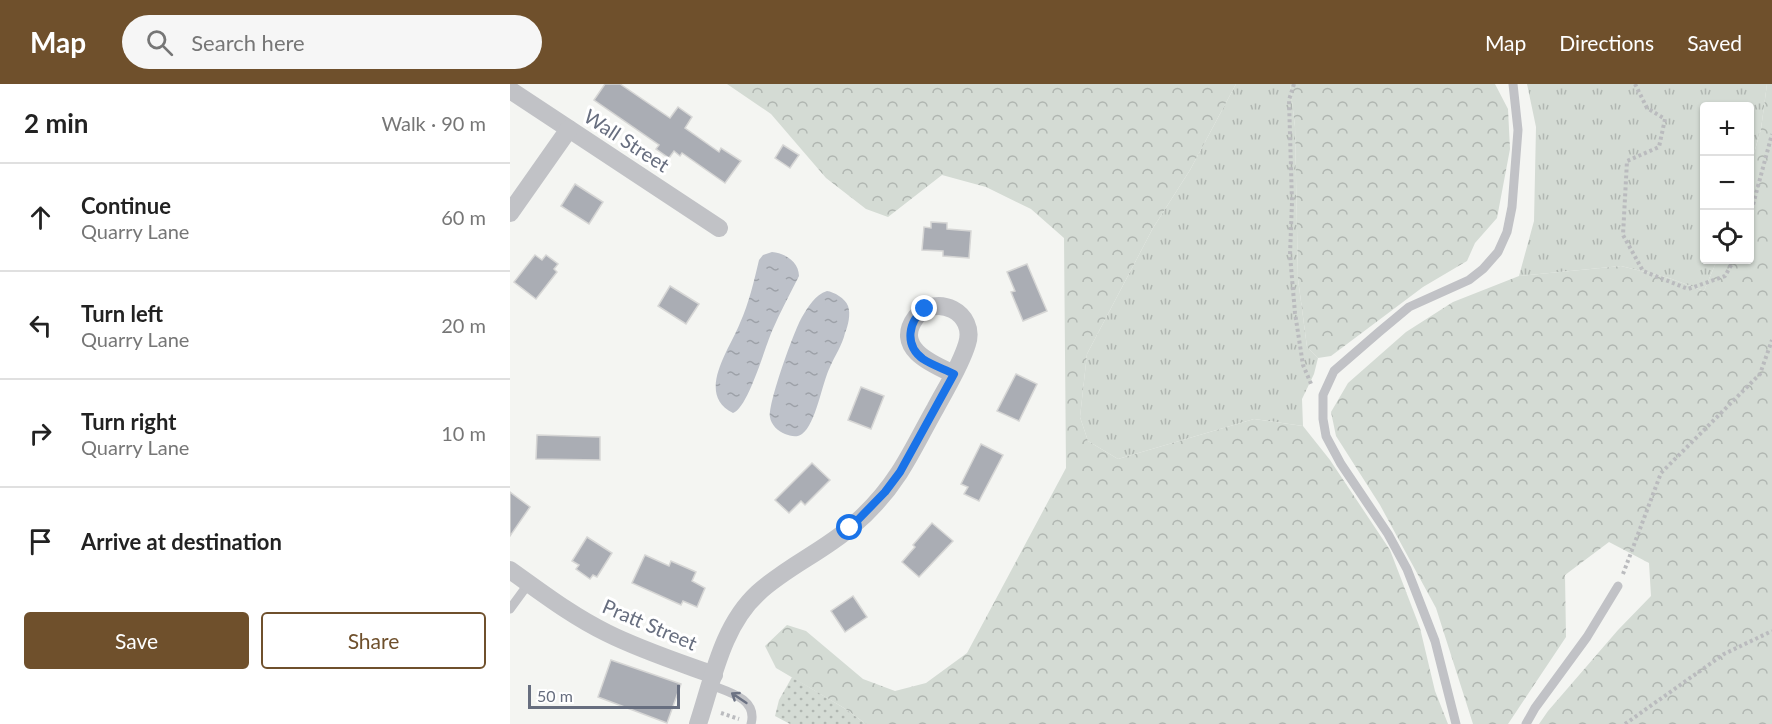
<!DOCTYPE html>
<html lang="en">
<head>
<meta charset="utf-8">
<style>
	:root { --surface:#fff; --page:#f6f6f6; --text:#222; --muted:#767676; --line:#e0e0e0; --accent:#6f502c }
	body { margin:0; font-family:Lato,sans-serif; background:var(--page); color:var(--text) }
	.controls { position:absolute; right:18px; top:18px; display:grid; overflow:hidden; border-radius:6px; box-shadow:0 2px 4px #0004 }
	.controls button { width:54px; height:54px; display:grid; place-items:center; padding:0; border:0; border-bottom:2px solid var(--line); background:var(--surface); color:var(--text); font:30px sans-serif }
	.scale { position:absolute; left:18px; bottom:15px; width:152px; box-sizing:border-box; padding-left:6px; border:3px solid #676e7f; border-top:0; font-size:16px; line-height:21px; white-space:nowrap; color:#676e7f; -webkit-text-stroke:4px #fff; paint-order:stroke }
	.stop { position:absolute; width:18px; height:18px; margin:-14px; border:4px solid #1a73e8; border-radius:50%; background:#fff }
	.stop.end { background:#1a73e8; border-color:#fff; box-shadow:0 2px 6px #0008 }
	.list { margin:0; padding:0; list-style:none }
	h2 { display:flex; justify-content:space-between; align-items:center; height:78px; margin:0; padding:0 24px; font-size:26px }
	h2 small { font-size:20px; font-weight:400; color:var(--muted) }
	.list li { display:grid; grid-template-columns:39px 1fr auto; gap:18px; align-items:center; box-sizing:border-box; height:108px; padding:0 24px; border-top:2px solid var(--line) }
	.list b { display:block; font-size:22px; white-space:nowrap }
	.list p { margin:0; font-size:20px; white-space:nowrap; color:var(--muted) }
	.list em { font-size:20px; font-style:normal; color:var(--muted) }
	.actions { display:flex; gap:12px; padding:18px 24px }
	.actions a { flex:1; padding:14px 0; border:2px solid var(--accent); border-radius:6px; text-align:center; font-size:21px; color:var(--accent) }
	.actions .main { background:var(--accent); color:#fff }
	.icon { flex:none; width:33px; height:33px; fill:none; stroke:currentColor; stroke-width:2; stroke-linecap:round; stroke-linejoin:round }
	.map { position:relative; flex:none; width:1262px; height:640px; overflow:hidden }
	header { display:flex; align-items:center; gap:36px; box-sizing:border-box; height:84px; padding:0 30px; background:var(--accent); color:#fff }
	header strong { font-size:28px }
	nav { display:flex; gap:33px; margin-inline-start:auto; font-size:21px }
	.search { width:420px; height:54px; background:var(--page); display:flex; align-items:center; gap:15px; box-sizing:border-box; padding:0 21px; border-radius:33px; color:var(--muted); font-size:22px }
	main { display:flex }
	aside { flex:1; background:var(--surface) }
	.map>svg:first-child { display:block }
	.grass { fill:url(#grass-tufts) }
	.forest { fill:url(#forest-crowns) }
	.park { fill:url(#park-dots) }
	.water { fill:url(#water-ripples) }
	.building { fill:#aaadb4; stroke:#d6d6d5; stroke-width:1.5 }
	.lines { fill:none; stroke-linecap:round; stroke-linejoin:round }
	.path { stroke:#babbbe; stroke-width:4; stroke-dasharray:3 3; stroke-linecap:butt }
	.service { stroke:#c1c2c6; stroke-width:9 }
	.minor { stroke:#c1c2c6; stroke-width:18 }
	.oneway { stroke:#6c7283 }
	.route { stroke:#1a73e8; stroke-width:8 }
	.labels { text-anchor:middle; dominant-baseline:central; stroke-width:6; stroke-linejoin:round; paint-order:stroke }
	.street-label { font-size:20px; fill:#676e7f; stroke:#fff }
</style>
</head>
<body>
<header>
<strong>Map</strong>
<div class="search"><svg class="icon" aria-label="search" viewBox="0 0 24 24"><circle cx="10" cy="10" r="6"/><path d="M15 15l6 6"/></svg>Search here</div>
<nav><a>Map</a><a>Directions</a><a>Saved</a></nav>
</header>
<main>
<aside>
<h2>2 min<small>Walk · 90 m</small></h2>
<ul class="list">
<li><svg class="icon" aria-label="ahead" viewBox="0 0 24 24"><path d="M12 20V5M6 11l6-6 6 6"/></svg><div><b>Continue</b><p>Quarry Lane</p></div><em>60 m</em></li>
<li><svg class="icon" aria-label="left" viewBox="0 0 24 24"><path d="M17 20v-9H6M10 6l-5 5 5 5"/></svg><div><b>Turn left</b><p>Quarry Lane</p></div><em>20 m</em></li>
<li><svg class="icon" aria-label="right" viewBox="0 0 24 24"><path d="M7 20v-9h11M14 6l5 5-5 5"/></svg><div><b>Turn right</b><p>Quarry Lane</p></div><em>10 m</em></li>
<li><svg class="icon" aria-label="arrive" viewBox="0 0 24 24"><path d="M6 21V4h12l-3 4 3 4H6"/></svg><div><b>Arrive at destination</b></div></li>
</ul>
<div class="actions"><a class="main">Save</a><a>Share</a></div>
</aside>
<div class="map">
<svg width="1262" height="640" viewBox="0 0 1262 640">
	<defs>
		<pattern id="grass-tufts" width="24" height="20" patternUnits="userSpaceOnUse" patternTransform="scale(1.5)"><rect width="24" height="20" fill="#d4dbd4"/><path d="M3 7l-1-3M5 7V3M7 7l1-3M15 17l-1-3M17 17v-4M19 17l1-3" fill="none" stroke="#b0b6b1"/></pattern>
		<pattern id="forest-crowns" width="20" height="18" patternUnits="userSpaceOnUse" patternTransform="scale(1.5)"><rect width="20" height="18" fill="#d4dbd4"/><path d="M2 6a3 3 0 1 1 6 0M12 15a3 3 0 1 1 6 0" fill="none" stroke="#b0b6b1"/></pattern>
		<pattern id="park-dots" width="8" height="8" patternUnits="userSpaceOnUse" patternTransform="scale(1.5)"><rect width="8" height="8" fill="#d4dbd4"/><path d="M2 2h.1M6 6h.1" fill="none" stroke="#b0b6b1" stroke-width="1.8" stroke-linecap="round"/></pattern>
		<pattern id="water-ripples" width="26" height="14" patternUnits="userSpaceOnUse" patternTransform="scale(1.5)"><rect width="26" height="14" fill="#bdc1c9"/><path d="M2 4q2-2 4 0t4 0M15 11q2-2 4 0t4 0" fill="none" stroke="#9da1a8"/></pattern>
	</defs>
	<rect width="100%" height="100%" fill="#f4f5f2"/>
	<g class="grass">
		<path d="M726 0H780L785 43 788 195 797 263 808 274 804 290 792 315 793 342 744 335 608 375 578 357 570 333 577 270 643 144 680 86Z"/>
		<path d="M1017 0H1257L1251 45 1240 83V22H1194V176H1207L1194 207 1159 194 1111 182 1009 192 1024 137 1026 43Z"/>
	</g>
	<g class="forest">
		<path d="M217 0H726L680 86 643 144 577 270 570 333 578 357 608 375 744 335 793 342 820 376 880 466 910 544 925 607 938 640H356L334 624 266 584 255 562 277 541 296 547 353 595 385 607 416 599 457 569 556 384 554 154 521 125 476 103 432 91 378 133 356 125 316 94 261 30Z"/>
		<path d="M780 0H985L998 25 1000 65 987 134 965 159 957 177 913 203 821 272 808 274 797 263 788 195 785 43Z"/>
		<path d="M1257 0H1262V640H1029L1038 627 1108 546 1141 512 1139 479 1099 458 1055 491 1056 553 998 640H963L926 524 870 421 826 352 821 328 838 299 896 248 943 218 1009 192 1111 182 1159 194 1194 207 1207 176H1240V83L1251 45Z"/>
	</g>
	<path class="park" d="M282 593 334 624 356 640H280L265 632 269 616Z"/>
	<g class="water">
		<path d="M262 168C275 169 289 178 289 192 280 210 270 228 262 247 255 263 238 324 223 329 185 310 220 265 230 239 239 219 244 197 249 176L253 171Z"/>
		<path d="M317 207C324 208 335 214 338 222 341 230 338 242 335 249 332 262 325 271 320 283 312 299 306 340 292 350 287 354 280 352 275 350 268 347 261 341 260 333 258 319 284 247 292 233 298 223 305 211 317 207Z"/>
	</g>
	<g class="building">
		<path d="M95 0H110L160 34 168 23 182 33 175 44 209 68 211 64 231 77 215 99 172 69 170 72 164 67 159 74 146 65 149 61 84 16Z"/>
		<path d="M273 61 289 71 280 84 265 74Z"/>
		<path d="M65 100 93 118 79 140 51 122Z"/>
		<path d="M421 138 437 139V145L461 147 459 174 433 172V167L412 166 414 143 421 144Z"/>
		<path d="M25 171 32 176 36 171 48 180 44 185 47 188 26 215 4 198Z"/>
		<path d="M517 180 537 227 513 237 501 208 505 207 497 188Z"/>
		<path d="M160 202 189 220 176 240 148 222Z"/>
		<path d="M506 290 527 300 509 337 487 327Z"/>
		<path d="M351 303 374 312 361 345 338 336Z"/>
		<path d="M27 351 90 353V376L26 375Z"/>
		<path d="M471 360 493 371 469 417 454 410 458 403 451 400Z"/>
		<path d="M302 379 320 396 295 421 291 417 279 429 265 416Z"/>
		<path d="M0 408 20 423 0 452Z"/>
		<path d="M422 439 443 457 409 493 392 478 405 463 403 461Z"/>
		<path d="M77 453 102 469 87 493 83 491 80 495 66 485 69 481 62 477Z"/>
		<path d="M135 471 159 482 161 477 186 488 182 497 195 504 187 523 173 517 171 521 122 499Z"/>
		<path d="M343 512 357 533 335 548 321 527Z"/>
		<path d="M101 576 171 600 157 639 88 613Z"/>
	</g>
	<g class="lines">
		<g class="path">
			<path d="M784 0 779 16 782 118 780 171 785 229 793 281 802 302"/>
			<path d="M1125 0 1137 24 1155 35 1149 63 1117 77 1113 151 1133 187 1178 205 1215 192 1224 176"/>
			<path d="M1240 132 1262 50"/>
			<path d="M1113 490 1151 389 1250 290 1262 256"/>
			<path d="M211 629 229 635"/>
			<path d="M1115 640 1214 570 1262 547"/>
		</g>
		<g class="service">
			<path d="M0 525 19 499"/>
			<path d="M201 601C219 608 248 615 241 640"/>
			<path d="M946 640 925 557 897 485 878 450 831 380 816 352 813 335V311L824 287 869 248 899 223 959 196 973 185 988 168 997 148 1002 123 1008 46 1003 0"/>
			<path d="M1016 640 1025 624 1077 553 1108 502"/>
		</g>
		<g class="minor">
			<path d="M0 6 209 144"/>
			<path d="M0 129 59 45"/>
			<path d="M0 486C31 508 62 532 97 549 131 566 168 578 204 591"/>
			<path d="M188 640C203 595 212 542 248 509 276 483 312 468 341 443 359 428 376 409 389 389 402 369 413 346 425 325 436 304 450 283 457 260 467 229 426 208 406 233 383 264 422 280 444 290"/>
		</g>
	</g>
	<defs><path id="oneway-shaft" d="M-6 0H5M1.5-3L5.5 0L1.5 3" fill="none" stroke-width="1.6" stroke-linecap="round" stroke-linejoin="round" transform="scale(1.5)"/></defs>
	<use class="oneway" href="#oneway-shaft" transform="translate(229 614) rotate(-146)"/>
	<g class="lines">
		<path class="route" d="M340 444 375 408 390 388 444 290C434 285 422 281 413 275 394 261 398 237 415 225"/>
	</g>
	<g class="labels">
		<g class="street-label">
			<text transform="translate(117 56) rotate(33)">Wall Street</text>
			<text transform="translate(140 540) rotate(23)">Pratt Street</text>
		</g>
	</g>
</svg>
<div class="controls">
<button>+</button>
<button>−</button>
<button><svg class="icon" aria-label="locate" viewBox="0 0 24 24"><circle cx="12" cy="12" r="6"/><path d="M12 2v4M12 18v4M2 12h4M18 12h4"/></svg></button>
</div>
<div class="scale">50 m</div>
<div class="stop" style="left:340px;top:444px"></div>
<div class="stop end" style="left:415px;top:225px"></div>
</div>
</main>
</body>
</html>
